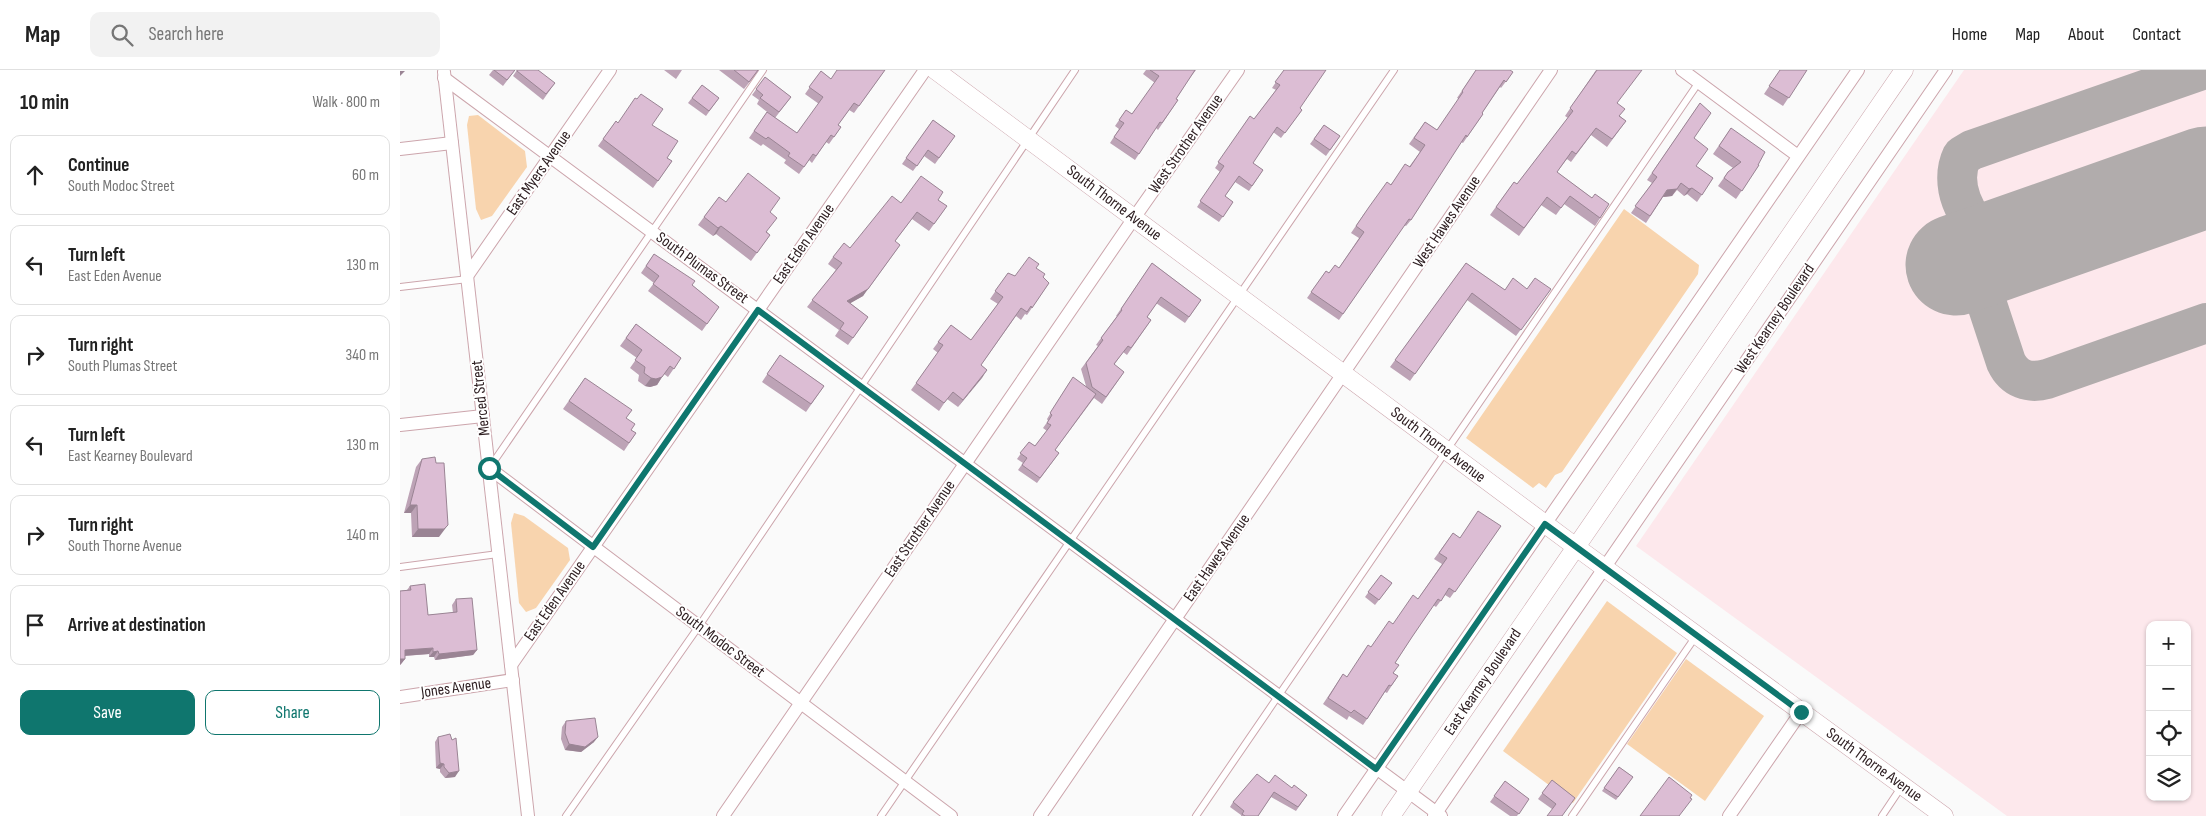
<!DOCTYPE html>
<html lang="en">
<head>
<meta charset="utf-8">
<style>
	:root { --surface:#fff; --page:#f2f2f2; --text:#222; --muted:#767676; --line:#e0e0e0; --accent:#0f766e }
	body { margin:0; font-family:"Sofia Sans Condensed",sans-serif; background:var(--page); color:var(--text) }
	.controls { position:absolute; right:15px; bottom:15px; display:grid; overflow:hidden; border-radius:10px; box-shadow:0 1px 4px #0004 }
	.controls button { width:45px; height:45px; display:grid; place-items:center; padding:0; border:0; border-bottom:1px solid var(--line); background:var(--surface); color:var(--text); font:25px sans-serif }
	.stop { position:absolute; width:15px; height:15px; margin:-11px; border:4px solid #0f766e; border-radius:50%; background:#fff }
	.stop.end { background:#0f766e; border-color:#fff; box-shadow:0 1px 5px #0008 }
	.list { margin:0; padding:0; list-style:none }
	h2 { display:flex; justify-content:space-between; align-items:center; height:65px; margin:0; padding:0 20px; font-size:21px }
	h2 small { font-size:16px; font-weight:400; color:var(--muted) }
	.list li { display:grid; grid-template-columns:32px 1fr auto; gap:15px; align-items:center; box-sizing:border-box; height:80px; margin:0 10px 10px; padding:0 10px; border:1px solid var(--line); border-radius:10px }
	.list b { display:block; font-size:19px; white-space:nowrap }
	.list p { margin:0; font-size:16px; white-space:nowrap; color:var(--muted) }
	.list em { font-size:16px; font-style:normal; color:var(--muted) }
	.actions { display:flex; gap:10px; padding:15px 20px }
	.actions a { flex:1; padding:11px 0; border:1px solid var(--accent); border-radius:10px; text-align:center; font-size:18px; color:var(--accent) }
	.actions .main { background:var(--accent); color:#fff }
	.icon { flex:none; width:28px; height:28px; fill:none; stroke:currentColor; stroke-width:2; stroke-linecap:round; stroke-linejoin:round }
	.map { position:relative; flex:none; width:1806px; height:746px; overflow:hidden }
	header { display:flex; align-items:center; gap:30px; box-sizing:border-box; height:70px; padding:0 25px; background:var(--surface); border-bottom:1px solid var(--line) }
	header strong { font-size:24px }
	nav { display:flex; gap:28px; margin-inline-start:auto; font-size:18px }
	.search { width:350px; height:45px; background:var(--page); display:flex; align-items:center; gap:12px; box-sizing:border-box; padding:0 18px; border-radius:10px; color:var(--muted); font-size:19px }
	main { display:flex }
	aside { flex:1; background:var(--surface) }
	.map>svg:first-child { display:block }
	.built { fill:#fde8ec; fill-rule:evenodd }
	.green { fill:#f8d4ae }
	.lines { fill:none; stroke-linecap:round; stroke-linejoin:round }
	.taxiway { stroke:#b1acac; stroke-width:40 }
	.runway { stroke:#b1acac; stroke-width:101 }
	.lane-casing { stroke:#cca5ac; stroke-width:8 }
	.street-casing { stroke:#cca5ac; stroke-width:14 }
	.secondary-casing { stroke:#cca5ac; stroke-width:19 }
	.lane { stroke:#fff; stroke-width:6 }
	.street { stroke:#fff; stroke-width:12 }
	.secondary { stroke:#fff; stroke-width:18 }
	.wall { fill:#bda3b6 }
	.shaded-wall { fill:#9a8494 }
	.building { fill:#dcbdd4; stroke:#9a8494 }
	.route { stroke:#0f766e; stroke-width:6 }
	.labels { text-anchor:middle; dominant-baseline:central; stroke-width:4; stroke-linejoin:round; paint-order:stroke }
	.street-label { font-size:16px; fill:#2f2023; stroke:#fff }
</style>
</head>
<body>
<header>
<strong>Map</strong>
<div class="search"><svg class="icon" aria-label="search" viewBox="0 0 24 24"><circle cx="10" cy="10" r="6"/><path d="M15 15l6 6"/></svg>Search here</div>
<nav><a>Home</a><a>Map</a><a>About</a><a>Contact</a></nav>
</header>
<main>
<aside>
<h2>10 min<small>Walk · 800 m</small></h2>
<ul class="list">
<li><svg class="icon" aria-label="ahead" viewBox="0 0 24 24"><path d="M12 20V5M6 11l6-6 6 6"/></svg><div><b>Continue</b><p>South Modoc Street</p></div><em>60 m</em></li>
<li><svg class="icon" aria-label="left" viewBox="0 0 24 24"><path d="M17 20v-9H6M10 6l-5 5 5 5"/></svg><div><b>Turn left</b><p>East Eden Avenue</p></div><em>130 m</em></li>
<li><svg class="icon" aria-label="right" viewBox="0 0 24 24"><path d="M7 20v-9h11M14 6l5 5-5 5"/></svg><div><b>Turn right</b><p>South Plumas Street</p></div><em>340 m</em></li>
<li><svg class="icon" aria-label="left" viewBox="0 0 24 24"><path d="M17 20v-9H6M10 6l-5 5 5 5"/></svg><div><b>Turn left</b><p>East Kearney Boulevard</p></div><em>130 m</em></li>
<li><svg class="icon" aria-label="right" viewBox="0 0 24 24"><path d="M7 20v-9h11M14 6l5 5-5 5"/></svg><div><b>Turn right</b><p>South Thorne Avenue</p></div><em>140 m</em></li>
<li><svg class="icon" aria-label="arrive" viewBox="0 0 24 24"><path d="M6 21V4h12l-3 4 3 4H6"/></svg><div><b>Arrive at destination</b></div></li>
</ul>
<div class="actions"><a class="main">Save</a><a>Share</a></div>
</aside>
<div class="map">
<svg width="1806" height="746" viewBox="0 0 1806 746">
	<rect width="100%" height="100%" fill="#fafafa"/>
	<path class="built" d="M1564 0H1806V746H1607L1236 476ZM1750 555H1787V727H1750Z"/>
	<g class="green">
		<path d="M78 45 125 81 127 97 92 146 81 150 76 139 67 55 69 46Z"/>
		<path d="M1224 139 1299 195 1298 204 1162 402 1155 405 1146 418 1139 413 1133 418 1066 368Z"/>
		<path d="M114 443 124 446 168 478 170 490 136 538 126 542 119 533 111 453Z"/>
		<path d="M1207 531 1277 583 1173 733 1103 681Z"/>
		<path d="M1286 589 1364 646 1305 731 1227 674Z"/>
	</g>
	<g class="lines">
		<g class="taxiway">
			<path d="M1624 171C1613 170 1600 170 1590 164 1564 151 1549 113 1562 86L1572 80 1802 0"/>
			<path d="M1624 171C1604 180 1581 187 1580 213L1606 292C1614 309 1629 314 1647 309L1806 253"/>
		</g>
		<path class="runway" d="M1556 195 1806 107"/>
		<g class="lane-casing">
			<g id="lane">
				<path d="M0 217 68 209"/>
				<path d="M90 397 363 0"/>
				<path d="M0 497 98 484"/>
				<path d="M166 746 299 556 675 0"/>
				<path d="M481 746 994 0"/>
				<path d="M796 746 1299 12"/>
				<path d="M1172 746 1296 566"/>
				<path d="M1482 746 1502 716"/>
			</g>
		</g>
		<g class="street-casing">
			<g id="street">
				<path d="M1282 0 1398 86"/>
				<path d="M44 2 128 746"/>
				<path d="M44 8 1041 746"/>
				<path d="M0 79 52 73"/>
				<path d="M67 206 210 0"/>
				<path d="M0 355 83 346"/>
				<path d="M89 398 551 746"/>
				<path d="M111 595 525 0"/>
				<path d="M0 627 113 610"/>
				<path d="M323 746 734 148 838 0"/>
				<path d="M640 746 1151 0"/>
				<path d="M944 746 1458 0"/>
				<path d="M1034 746 1546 0"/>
				<path d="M1329 746 1401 642"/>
			</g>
		</g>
		<g class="secondary-casing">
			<g id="secondary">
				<path d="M535 0 1176 477 1544 746"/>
				<path d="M991 746 1504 0"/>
			</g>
		</g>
		<use href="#lane" class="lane"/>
		<use href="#street" class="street"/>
		<use href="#secondary" class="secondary"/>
	</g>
	<g class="wall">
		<path d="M93 0H115L103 16 89 5Z"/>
		<path d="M117 0 155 13 143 30 113 6Z"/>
		<path d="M264 0H282L276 9Z"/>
		<path d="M319 0H359L344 19Z"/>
		<path d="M485 0 454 43 449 40 438 55 441 57 429 74 426 72 412 93 409 90 399 104 384 93 386 90 363 74 361 76 349 68 367 42 397 63 419 34 405 24 421 1 431 9Z"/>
		<path d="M746 0H796L789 9 776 29 778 30 758 60 756 58 735 90 710 73 719 59 715 56 726 40 732 44 755 13 743 4Z"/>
		<path d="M884 0 900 38 902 40 881 68 873 62 853 93 863 100 849 121 835 112 825 126 833 132 819 152 797 137 820 102 815 98 850 46 854 49 876 20 872 18Z"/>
		<path d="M1076 0 1113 2 1101 18 1100 17 1082 43 1083 44 1063 73 1061 72 1011 150 1006 156 1004 155 939 250 907 228 926 201 929 203 939 198 959 168 951 163 964 144 991 114 1009 97 1020 82 1009 74 1025 52 1037 60 1059 29 1057 28Z"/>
		<path d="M1196 0 1218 34 1220 46 1226 51 1207 77 1191 65 1171 92 1167 89 1157 102 1192 128 1209 134 1195 156 1164 134 1156 145 1141 135 1119 166 1090 145 1114 112 1117 114 1168 48 1165 46Z"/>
		<path d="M1380 0H1407L1383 36 1364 24Z"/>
		<path d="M365 7 391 27 375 48 357 34 359 30 352 25Z"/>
		<path d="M302 15 319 28 306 46 288 33Z"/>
		<path d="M1300 33 1294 68 1296 96 1313 108 1297 132 1287 124 1284 126 1277 120 1272 126 1263 127 1246 153 1231 143 1252 113 1247 110Z"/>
		<path d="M533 50 555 66 535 94 524 86 513 101 502 94Z"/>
		<path d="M216 51 218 53 252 55 267 88 272 91 253 118 198 76Z"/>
		<path d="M924 55 940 66 926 86 910 74Z"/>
		<path d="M1331 58 1358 95H1359L1336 129 1318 116 1328 102 1333 98 1313 84Z"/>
		<path d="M319 127 326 132 370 142 367 162 370 165 351 191 316 164 313 166 298 155Z"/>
		<path d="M538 130 547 136 529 161 512 149 495 171 463 226 450 233 468 247 448 275 435 266 439 260 407 237 436 200 428 194 433 187 450 178 501 133Z"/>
		<path d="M254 184 319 237 302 261 248 221 254 213 241 203Z"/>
		<path d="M752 193 801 230 785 253 756 233 747 247 751 250 727 285 723 282 714 295 724 302 702 334 694 328 655 380 659 383 637 413 618 400 623 393 617 389 629 372 635 376 647 361 643 358 648 351 647 349 669 313 686 316 681 299 698 276 696 275 717 246H716Z"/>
		<path d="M1066 193 1105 220 1127 219H1151L1116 266 1067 230 1010 311 990 297Z"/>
		<path d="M636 198 643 207 649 213 627 245 625 244 621 250 616 246 581 295 587 300 558 337 547 329 539 341 511 320 538 283 533 279 551 255 571 270 598 234 590 229 608 203 615 206Z"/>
		<path d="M236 254 281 288 268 307 264 304 257 315 250 317 245 316 238 311 239 305 230 298 237 288 220 276Z"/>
		<path d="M380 285 424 316 406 342 362 312Z"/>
		<path d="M185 308 226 348 231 360 236 363 224 381 163 339Z"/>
		<path d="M22 389 39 467H12L11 443H4L16 397Z"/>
		<path d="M1101 456 1050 528 1045 525 1036 537 1033 535 1012 567 995 593 993 603 998 606 987 623 985 622 963 655 949 646 947 650 923 634 943 604 947 607 993 554 1018 529 1042 494 1034 489 1053 463 1060 468Z"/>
		<path d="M981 505 992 513 975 535 965 527Z"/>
		<path d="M10 516 28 545 53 543 52 535 56 529 77 580 73 585 35 590 34 587H29V584L5 586V589L1 594 0 595V521L7 520Z"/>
		<path d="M166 651 194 672 181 682 165 680 161 669 162 657Z"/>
		<path d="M38 667 55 707 45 708 40 702V699L36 698 35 672Z"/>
		<path d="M1219 697 1233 707 1216 730 1202 721Z"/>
		<path d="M1152 710 1175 728 1152 739 1138 729Z"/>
		<path d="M1105 711 1129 729 1117 746H1110L1090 732Z"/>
		<path d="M869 713 892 718 907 725 896 741 871 727 858 746H841V745L830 737 833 732Z"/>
	</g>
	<g class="shaded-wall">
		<path d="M0 1H5L0 6Z"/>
		<path d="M1281 113 1272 126 1263 127 1267 120Z"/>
		<path d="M1292 118 1287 124 1284 126 1289 119Z"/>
		<path d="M321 156 316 164 313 166 318 158Z"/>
		<path d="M500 175 463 226 442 238 447 231Z"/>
		<path d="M587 300 582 308 558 337 563 330Z"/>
		<path d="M262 307 257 315 250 317 245 316 251 308Z"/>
		<path d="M10 435H17L11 443H4Z"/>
		<path d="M48 455 39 467H12L18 459Z"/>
		<path d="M33 578 29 584 1 586 5 580Z"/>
		<path d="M77 580 73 585 35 590 39 584Z"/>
		<path d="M38 581 34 587H29L33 582Z"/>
		<path d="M0 589H5L1 594 0 595Z"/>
		<path d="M198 667 194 672 181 682 165 680 169 674Z"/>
		<path d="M40 693 44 694 40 699 36 698Z"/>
		<path d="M59 701 55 707 45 708 49 703Z"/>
	</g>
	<g class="building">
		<path d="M94 0H115L107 10Z"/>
		<path d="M117 0H138L155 13 146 24 117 1Z"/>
		<path d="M334 0H358L349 12Z"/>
		<path d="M437 0H485L459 36 454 33 438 55 441 57 434 67 431 65 416 86 413 84 404 97 388 86 390 83 368 67 366 69 354 61 367 42 397 63 423 27 409 17 421 1 431 9Z"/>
		<path d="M750 0H795L776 29 778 30 762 53 760 52 739 84 714 67 724 53 719 50 726 40 732 44 759 6Z"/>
		<path d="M884 0H926L900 38 902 40 885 63 877 57 853 93 863 100 852 116 839 106 825 126 833 132 823 147 800 131 824 96 818 92 850 46 854 49 880 15 875 12Z"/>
		<path d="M1076 0H1110L1113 2 1106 12 1104 10 1082 43 1083 44 1067 67 1066 65 1011 150 1009 149 943 244 911 222 926 201 929 203 935 195 939 198 964 162 956 156 969 137 987 112 991 115 1005 94 1010 97 1025 75 1014 68 1025 52 1037 60 1063 22 1062 21Z"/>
		<path d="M1197 0H1242L1217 33 1225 39 1219 46 1226 51 1212 69 1196 58 1176 84 1172 81 1157 102 1192 128 1195 124 1209 134 1200 148 1170 126 1161 138 1147 127 1124 158 1096 137 1114 112 1117 114 1173 41 1170 38Z"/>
		<path d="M1380 0H1407L1389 28 1369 16Z"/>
		<path d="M365 7 391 27 379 42 360 28 363 25 356 19Z"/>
		<path d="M302 15 319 28 309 41 292 28Z"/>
		<path d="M241 24 263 39 252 55 278 71 267 88 272 91 258 111 203 69 216 51 218 53 235 28 237 29Z"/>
		<path d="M1300 33 1311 43 1294 68 1308 79 1296 96 1313 108 1302 125 1292 118 1289 119 1281 113 1277 119 1267 120 1250 146 1235 136 1257 107 1252 103Z"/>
		<path d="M533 50 555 66 539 88 528 80 517 96 506 88Z"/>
		<path d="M924 55 940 66 930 80 914 69Z"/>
		<path d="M1331 58 1365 82 1358 95H1359L1342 121 1324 108 1328 102 1341 92 1319 76Z"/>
		<path d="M348 103 380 128 370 142 377 148 366 162 370 165 357 183 321 156 318 158 304 147 319 127 326 132Z"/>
		<path d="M521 106 543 122 538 130 547 136 534 154 517 142 495 171 500 175 468 219 447 231 468 247 453 268 440 259 444 253 412 230 442 193 433 187 444 173 450 178 492 126 501 133Z"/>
		<path d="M254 184 295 211 292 215 319 237 307 254 253 214 259 206 246 196Z"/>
		<path d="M629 187 639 194 636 198 645 204 643 207 649 213 632 238 631 236 627 242 621 238 581 295 587 300 563 330 553 322 544 333 516 313 543 275 538 272 551 255 571 270 603 227 595 221 608 203 615 206Z"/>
		<path d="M752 193 801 230 789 247 761 227 747 247 751 250 731 278 728 276 714 294 724 302 706 327 692 317 686 293 703 270 701 268 722 240 721 239Z"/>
		<path d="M1066 193 1105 220 1113 208 1127 219 1135 208 1151 219 1121 260 1072 223 1015 304 995 290Z"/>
		<path d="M236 254 281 288 274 299 270 296 262 307 256 309 251 308 244 303 245 297 235 290 242 280 226 268Z"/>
		<path d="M380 285 424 316 411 334 367 304Z"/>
		<path d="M673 307 696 324 655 380 659 383 640 408 622 395 627 388 620 383 629 372 635 376 651 355 647 353 652 345 650 343Z"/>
		<path d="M185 308 232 340 226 348 235 354 231 360 236 363 229 373 169 331Z"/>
		<path d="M35 387 36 393H44L48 455 44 459H18L17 435H10L22 389Z"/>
		<path d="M1078 441 1101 456 1055 522 1049 518 1041 531 1038 529 1012 567 995 593 999 595 993 603 998 606 991 616 989 615 967 649 954 640 951 643 928 628 943 604 947 607 968 575 971 577 989 551 993 554 1013 525 1018 529 1047 488 1039 483 1053 463 1060 468Z"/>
		<path d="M981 505 992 513 979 530 968 522Z"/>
		<path d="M25 514 28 545 57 542 56 529 72 528 77 580 39 584 38 581 33 582V578L5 580V589H0V521L11 520 10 516Z"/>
		<path d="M195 648 198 667 185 677 169 674 165 663 166 651Z"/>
		<path d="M50 664 52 670 56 668 59 701 49 703 44 697V694L40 693 38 667Z"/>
		<path d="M1219 697 1233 707 1218 727 1204 718Z"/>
		<path d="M857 704 869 713 875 705 892 718 894 715 907 725 898 737 874 722 858 746H845L842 744 844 741 833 732Z"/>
		<path d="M1269 707 1292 725 1290 728 1292 729 1279 746H1240Z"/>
		<path d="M1152 710 1175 728 1162 746H1147L1156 734 1142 723Z"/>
		<path d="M1105 711 1129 729 1119 744 1094 726Z"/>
	</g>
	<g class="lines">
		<path class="route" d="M89 398 193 477 358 240 976 699 1145 454 1401 642"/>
	</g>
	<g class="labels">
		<g class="street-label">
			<text transform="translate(786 74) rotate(-55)">West Strother Avenue</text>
			<text transform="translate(139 103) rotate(-55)">East Myers Avenue</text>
			<text transform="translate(714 133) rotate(37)">South Thorne Avenue</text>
			<text transform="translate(1047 152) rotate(-56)">West Hawes Avenue</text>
			<text transform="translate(404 174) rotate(-55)">East Eden Avenue</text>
			<text transform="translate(302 198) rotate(36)">South Plumas Street</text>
			<text transform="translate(1375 249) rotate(-56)">West Kearney Boulevard</text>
			<text transform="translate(81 328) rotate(-96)">Merced Street</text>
			<text transform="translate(1038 375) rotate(37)">South Thorne Avenue</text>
			<text transform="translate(520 459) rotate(-56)">East Strother Avenue</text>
			<text transform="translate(817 488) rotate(-55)">East Hawes Avenue</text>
			<text transform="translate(155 531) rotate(-55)">East Eden Avenue</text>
			<text transform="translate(320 572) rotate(37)">South Modoc Street</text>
			<text transform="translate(1083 612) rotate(-56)">East Kearney Boulevard</text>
			<text transform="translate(56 618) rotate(-8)">Jones Avenue</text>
			<text transform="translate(1474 695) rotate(36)">South Thorne Avenue</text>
		</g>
	</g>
</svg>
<div class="controls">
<button>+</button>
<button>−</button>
<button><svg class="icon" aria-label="locate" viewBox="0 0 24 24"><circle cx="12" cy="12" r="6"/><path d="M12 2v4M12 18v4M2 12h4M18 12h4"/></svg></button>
<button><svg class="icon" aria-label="layers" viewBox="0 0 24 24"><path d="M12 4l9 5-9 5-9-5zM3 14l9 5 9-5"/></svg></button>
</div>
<div class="stop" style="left:89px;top:398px"></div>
<div class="stop end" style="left:1401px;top:642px"></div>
</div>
</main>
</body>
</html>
